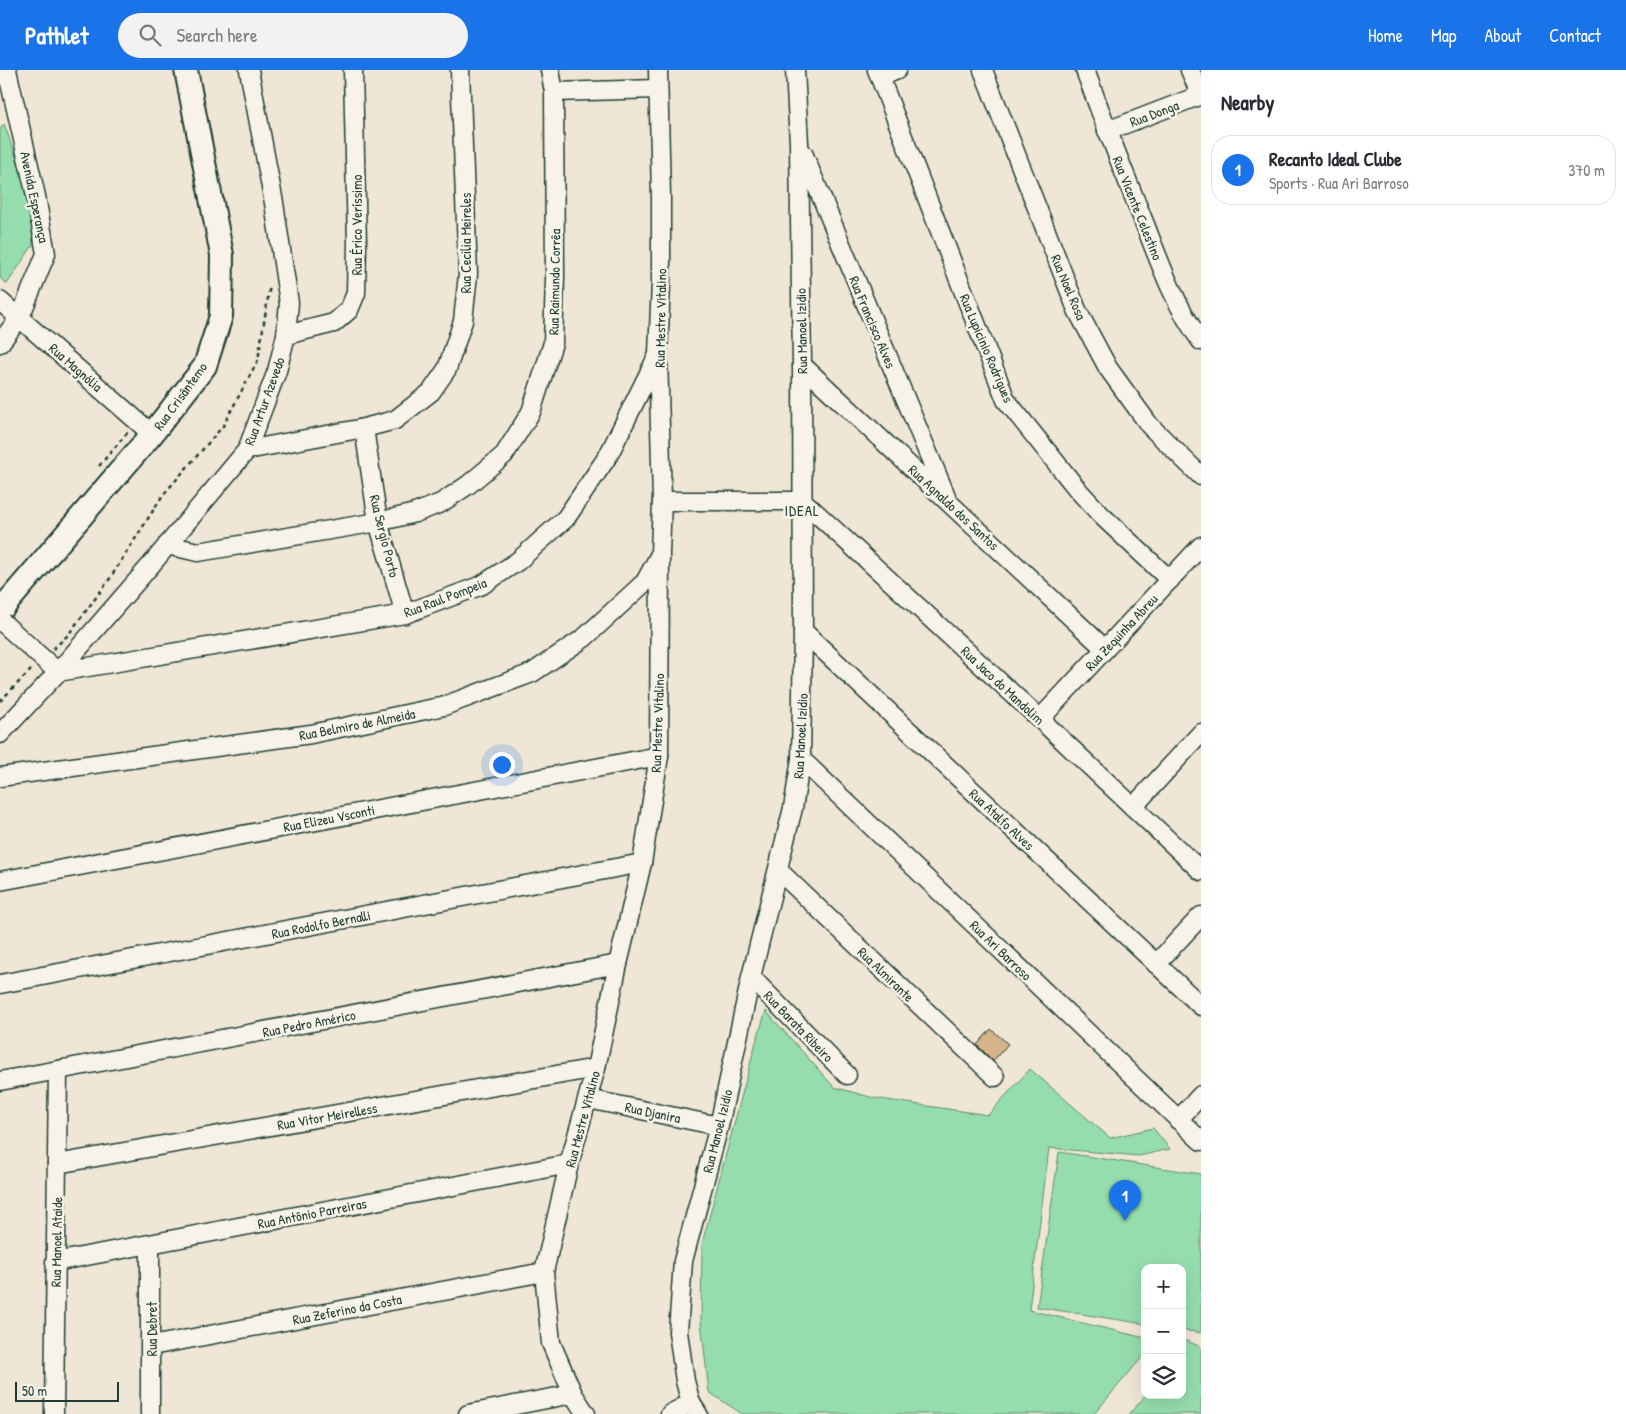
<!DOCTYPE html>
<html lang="en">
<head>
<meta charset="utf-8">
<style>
	:root { --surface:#fff; --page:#f2f2f3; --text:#2b2b33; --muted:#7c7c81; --line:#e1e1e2; --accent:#1a73e8 }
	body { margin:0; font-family:"Patrick Hand",sans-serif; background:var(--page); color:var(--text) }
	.controls { position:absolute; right:15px; bottom:15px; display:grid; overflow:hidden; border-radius:10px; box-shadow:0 5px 20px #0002 }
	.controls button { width:45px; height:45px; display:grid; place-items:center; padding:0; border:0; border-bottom:1px solid var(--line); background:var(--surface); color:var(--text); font:25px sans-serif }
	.scale { position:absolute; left:15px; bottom:12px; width:104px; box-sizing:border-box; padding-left:5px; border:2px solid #1f3d34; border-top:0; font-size:14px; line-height:18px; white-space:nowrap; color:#1f3d34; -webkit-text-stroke:4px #f7f3e8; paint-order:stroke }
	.you { position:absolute; left:501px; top:694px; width:18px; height:18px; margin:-12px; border:4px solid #fff; border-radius:50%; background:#1a73e8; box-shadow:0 0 0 8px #1a73e833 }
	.badge { display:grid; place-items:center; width:32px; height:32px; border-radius:50%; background:var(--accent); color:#fff; font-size:16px; font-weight:700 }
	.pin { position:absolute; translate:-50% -41px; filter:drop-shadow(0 1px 2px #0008) }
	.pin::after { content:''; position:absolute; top:26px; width:18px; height:15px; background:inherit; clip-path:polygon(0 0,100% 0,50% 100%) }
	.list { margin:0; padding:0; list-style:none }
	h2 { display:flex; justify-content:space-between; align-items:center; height:65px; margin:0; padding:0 20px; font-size:21px }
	h2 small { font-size:16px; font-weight:400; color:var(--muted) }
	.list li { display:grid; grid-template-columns:32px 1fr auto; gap:15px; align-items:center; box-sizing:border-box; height:70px; margin:0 10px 10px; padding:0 10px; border:1px solid var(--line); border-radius:20px }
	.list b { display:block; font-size:19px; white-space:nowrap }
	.list p { margin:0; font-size:16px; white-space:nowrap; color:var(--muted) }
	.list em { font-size:16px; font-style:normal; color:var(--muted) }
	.icon { flex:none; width:28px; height:28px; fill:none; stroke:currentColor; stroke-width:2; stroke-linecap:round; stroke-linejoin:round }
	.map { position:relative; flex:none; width:1201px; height:1344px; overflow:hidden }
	header { display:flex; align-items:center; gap:30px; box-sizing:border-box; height:70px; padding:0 25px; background:var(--accent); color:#fff }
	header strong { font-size:24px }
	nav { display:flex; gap:28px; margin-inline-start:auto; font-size:18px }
	.search { width:350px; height:45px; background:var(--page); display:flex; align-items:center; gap:12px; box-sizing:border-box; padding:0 18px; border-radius:28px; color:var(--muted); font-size:19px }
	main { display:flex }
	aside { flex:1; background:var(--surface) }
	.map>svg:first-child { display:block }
	.green { fill:#95ddac; stroke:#5a8d70 }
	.building { fill:#d4b488; stroke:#1f3d34 }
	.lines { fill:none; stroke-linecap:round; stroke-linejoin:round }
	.minor-casing { stroke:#1f3d34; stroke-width:21 }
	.major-casing { stroke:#1f3d34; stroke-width:26 }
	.path { stroke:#1f3d34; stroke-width:2.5; stroke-dasharray:4 4; stroke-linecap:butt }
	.minor { stroke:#f7f3e8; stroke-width:18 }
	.major { stroke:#f7f3e8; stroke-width:22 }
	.minor-bridge-casing { stroke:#1f3d34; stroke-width:21; stroke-linecap:butt }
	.minor-bridge { stroke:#f7f3e8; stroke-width:18 }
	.labels { text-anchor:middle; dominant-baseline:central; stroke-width:5; stroke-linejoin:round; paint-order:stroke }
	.street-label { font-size:14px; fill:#1f3d34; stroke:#f7f3e8 }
	.neighbourhood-label { font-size:15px; letter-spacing:1px; fill:#1f3d34; stroke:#f7f3e8 }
</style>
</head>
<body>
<header>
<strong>Pathlet</strong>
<div class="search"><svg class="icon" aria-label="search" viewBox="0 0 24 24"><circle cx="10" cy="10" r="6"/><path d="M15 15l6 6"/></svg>Search here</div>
<nav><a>Home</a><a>Map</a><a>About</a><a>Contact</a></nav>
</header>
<main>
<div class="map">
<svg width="1201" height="1344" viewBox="0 0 1201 1344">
	<rect width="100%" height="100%" fill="#f0e6d5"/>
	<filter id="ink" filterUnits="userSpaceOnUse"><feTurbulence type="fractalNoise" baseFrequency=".02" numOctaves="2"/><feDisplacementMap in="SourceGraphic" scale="10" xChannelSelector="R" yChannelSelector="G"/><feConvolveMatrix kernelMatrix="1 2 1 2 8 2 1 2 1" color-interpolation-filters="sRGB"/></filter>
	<g filter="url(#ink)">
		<g class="green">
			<path d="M4 54 29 123 33 175 7 214 0 208V59Z"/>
			<path d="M766 941 834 1017 874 1028 988 1045 1030 999 1110 1068 1153 1058 1170 1079 1139 1086 1049 1078 1029 1240 1145 1268V1284L1094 1344H742L709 1322 701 1252 702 1174 756 972Z"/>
			<path d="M1059 1082 1201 1104V1263L1182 1260V1198H1145V1254L1037 1237Z"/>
			<path d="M1187 1271 1201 1277V1344H1129L1141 1331 1145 1325H1182V1272Z"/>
		</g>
		<path class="building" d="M991 959 1008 974 993 991 977 975Z"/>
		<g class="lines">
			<g class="minor-casing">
				<g id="minor">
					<path d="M877 0 1006 330 1078 420 1101 445 1170 510"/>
					<path d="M983 0 1077 240 1108 298 1150 356 1201 406"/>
					<path d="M1085 0C1104 53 1125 105 1146 157 1161 196 1176 237 1201 271"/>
					<path d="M1190 0 1201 26"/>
					<path d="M880 7 897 0"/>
					<path d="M554 22 658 19"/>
					<path d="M1107 61 1201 25"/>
					<path d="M803 83 946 426"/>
					<path d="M0 231 152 364"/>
					<path d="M286 265 334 253 349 240 356 223 357 174 353 0"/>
					<path d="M0 273 20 247 46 184 36 126 7 0"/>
					<path d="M802 295 1105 579"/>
					<path d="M364 358 378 452 405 544"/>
					<path d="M247 380 364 358 395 350 431 322 447 299 463 251 468 204 460 0"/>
					<path d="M662 431H803L1040 649 1201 801"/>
					<path d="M167 475 198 482 378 452 415 443 441 433 468 415 504 385 531 342 553 273 555 208 554 22 550 0"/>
					<path d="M803 561 1201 936"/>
					<path d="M55 599 58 602 405 544 482 515 518 491 566 448 608 386 657 287"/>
					<path d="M1040 649 1201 476"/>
					<path d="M0 664 58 602 150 496 247 380 277 301 286 265 289 233 274 133 249 0"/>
					<path d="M801 689 1201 1071"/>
					<path d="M0 707 311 664 444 636 532 603 584 568 645 512 658 488"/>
					<path d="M1133 737 1201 663"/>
					<path d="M778 800 995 1007"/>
					<path d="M0 811 659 686"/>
					<path d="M1156 894 1201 846"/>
					<path d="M751 907 847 1005"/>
					<path d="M0 914 642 793"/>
					<path d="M0 1011 618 894"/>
					<path d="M588 1029 719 1056"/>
					<path d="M1178 1050 1201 1025"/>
					<path d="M57 1094 596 998"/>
					<path d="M55 1192 569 1094"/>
					<path d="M151 1276 544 1202"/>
					<path d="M54 1344 58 1000"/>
					<path d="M150 1344V1174"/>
					<path d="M468 1344 573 1324"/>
					<path d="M586 1344 573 1324 551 1273 544 1202 569 1094 596 998 618 894 642 793 659 686 660 483 662 431 658 284 661 212V127L658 0"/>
					<path d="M670 1344 691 1333"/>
					<path d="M698 1344 691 1333 685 1311 678 1262 683 1191 719 1056 751 907 793 738 801 689 803 561 802 295 799 73 795 0"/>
				</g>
			</g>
			<g class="major-casing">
				<path id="major" d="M0 541 152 364 205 296 221 246 222 185 186 0"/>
			</g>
			<g class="path">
				<path d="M99 396 128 362"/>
				<path d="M53 579 68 565 109 510 163 425 223 356 258 290 270 215"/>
				<path d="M0 631 33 598"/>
			</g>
			<use href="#minor" class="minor"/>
			<use href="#major" class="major"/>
			<g class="minor-bridge-casing">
				<path id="minor-bridge" d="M2 552 50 595"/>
			</g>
			<use href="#minor-bridge" class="minor-bridge"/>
		</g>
	</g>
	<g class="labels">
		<g class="street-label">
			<text transform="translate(1154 43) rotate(-21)">Rua Donga</text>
			<text transform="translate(35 127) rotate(78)">Avenida Esperança</text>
			<text transform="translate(1138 138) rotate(68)">Rua Vicente Celestino</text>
			<text transform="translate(356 155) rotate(-90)">Rua Érico Veríssimo</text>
			<text transform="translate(465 173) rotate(-90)">Rua Cecilia Meireles</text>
			<text transform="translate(554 212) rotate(-89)">Rua Raimundo Corrêa</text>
			<text transform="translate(1069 217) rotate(67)">Rua Noel Rosa</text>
			<text transform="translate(660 248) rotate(-89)">Rua Mestre Vitalino</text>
			<text transform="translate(873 252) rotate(67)">Rua Francisco Alves</text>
			<text transform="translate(801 261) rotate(-91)">Rua Manoel Izidio</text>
			<text transform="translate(987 278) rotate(67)">Rua Lupicinio Rodrigues</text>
			<text transform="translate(76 297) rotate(41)">Rua Magnólia</text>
			<text transform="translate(180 326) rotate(-54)">Rua Crisântemo</text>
			<text transform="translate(264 331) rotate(-70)">Rua Artur Azevedo</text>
			<text transform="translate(954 437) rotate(43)">Rua Agnaldo dos Santos</text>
			<text transform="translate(385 466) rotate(76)">Rua Sergio Porto</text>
			<text transform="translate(445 527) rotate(-21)">Rua Raul Pompeia</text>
			<text transform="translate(1121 562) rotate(-47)">Rua Zequinha Abreu</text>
			<text transform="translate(1003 615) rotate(43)">Rua Jaco do Mandolim</text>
			<text transform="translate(657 653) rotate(-88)">Rua Mestre Vitalino</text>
			<text transform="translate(357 654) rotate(-11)">Rua Belmiro de Almeida</text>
			<text transform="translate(800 666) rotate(-87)">Rua Manoel Izidio</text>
			<text transform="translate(329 748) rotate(-11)">Rua Elizeu Vsconti</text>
			<text transform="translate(1002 749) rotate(43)">Rua Atalfo Alves</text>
			<text transform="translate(321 854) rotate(-11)">Rua Rodolfo Bernalli</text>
			<text transform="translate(1001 880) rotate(44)">Rua Ari Barroso</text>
			<text transform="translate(886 904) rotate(44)">Rua Almirante</text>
			<text transform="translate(309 953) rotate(-11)">Rua Pedro Américo</text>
			<text transform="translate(799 956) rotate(46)">Rua Barata Ribeiro</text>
			<text transform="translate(653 1042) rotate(12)">Rua Djanira</text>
			<text transform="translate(327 1046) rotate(-10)">Rua Vitor Meirelless</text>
			<text transform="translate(582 1049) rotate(-75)">Rua Mestre Vitalino</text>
			<text transform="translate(717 1061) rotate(-76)">Rua Manoel Izidio</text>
			<text transform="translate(312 1143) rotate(-11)">Rua Antônio Parreiras</text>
			<text transform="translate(56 1172) rotate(-89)">Rua Manoel Ataide</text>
			<text transform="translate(347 1239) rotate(-11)">Rua Zeferino da Costa</text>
			<text transform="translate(151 1259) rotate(-90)">Rua Debret</text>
		</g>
		<g class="neighbourhood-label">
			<text x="802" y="440">IDEAL</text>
		</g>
	</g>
</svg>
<div class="controls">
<button>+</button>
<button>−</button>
<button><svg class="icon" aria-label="layers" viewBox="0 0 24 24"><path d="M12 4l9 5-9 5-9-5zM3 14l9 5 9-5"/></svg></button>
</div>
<div class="scale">50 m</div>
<div class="you"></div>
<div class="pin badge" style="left:1125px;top:1151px">1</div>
</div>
<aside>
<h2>Nearby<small></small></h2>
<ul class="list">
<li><span class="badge">1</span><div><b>Recanto Ideal Clube</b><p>Sports · Rua Ari Barroso</p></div><em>370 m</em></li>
</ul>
</aside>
</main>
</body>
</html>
